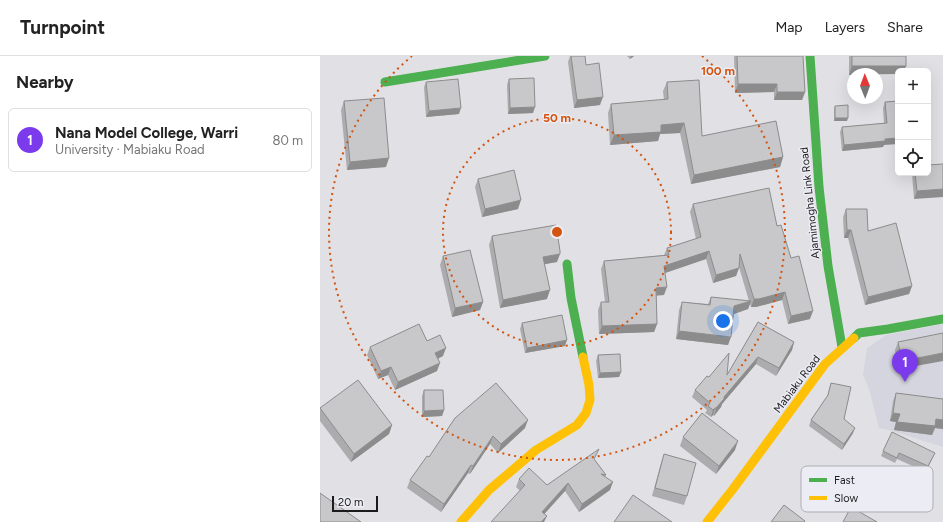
<!DOCTYPE html>
<html lang="en">
<head>
<meta charset="utf-8">
<style>
	:root { --surface:#fff; --page:#f2f2f2; --text:#222; --muted:#767676; --line:#e0e0e0; --accent:#7c3aed }
	body { margin:0; font-family:Figtree,sans-serif; background:var(--page); color:var(--text) }
	.controls { position:absolute; right:12px; top:12px; display:grid; overflow:hidden; border-radius:6px; box-shadow:0 4px 16px #0002 }
	.controls button { width:36px; height:36px; display:grid; place-items:center; padding:0; border:0; border-bottom:1px solid var(--line); background:var(--surface); color:var(--text); font:20px sans-serif }
	.compass { position:absolute; left:527px; top:12px; width:36px; height:36px; border-radius:50%; background:var(--surface); box-shadow:0 4px 16px #0002; rotate:359deg }
	.scale { position:absolute; left:12px; bottom:10px; width:46px; box-sizing:border-box; padding-left:4px; border:2px solid #1b1b1e; border-top:0; font-size:11px; line-height:14px; white-space:nowrap; color:#1b1b1e; -webkit-text-stroke:3px #ececf4; paint-order:stroke }
	.you { position:absolute; left:403px; top:265px; width:14px; height:14px; margin:-10px; border:3px solid #fff; border-radius:50%; background:#1a73e8; box-shadow:0 0 0 6px #1a73e833 }
	.badge { display:grid; place-items:center; width:26px; height:26px; border-radius:50%; background:var(--accent); color:#fff; font-size:13px; font-weight:700 }
	.pin { position:absolute; translate:-50% -33px; filter:drop-shadow(0 1px 2px #0008) }
	.pin::after { content:''; position:absolute; top:21px; width:14px; height:12px; background:inherit; clip-path:polygon(0 0,100% 0,50% 100%) }
	.list { margin:0; padding:0; list-style:none }
	h2 { display:flex; justify-content:space-between; align-items:center; height:52px; margin:0; padding:0 16px; font-size:17px }
	h2 small { font-size:13px; font-weight:400; color:var(--muted) }
	.list li { display:grid; grid-template-columns:26px 1fr auto; gap:12px; align-items:center; box-sizing:border-box; height:64px; margin:0 8px 8px; padding:0 8px; border:1px solid var(--line); border-radius:6px }
	.list b { display:block; font-size:15px; white-space:nowrap }
	.list p { margin:0; font-size:13px; white-space:nowrap; color:var(--muted) }
	.list em { font-size:13px; font-style:normal; color:var(--muted) }
	.icon { flex:none; width:22px; height:22px; fill:none; stroke:currentColor; stroke-width:2; stroke-linecap:round; stroke-linejoin:round }
	.map { position:relative; flex:none; width:623px; height:466px; overflow:hidden }
	header { display:flex; align-items:center; gap:24px; box-sizing:border-box; height:56px; padding:0 20px; background:var(--surface); border-bottom:1px solid var(--line) }
	header strong { font-size:19px }
	nav { display:flex; gap:22px; margin-inline-start:auto; font-size:14px }
	main { display:flex }
	aside { flex:1; background:var(--surface) }
	.map>svg:first-child { display:block }
	.built { fill:#d5d5df }
	.lines { fill:none; stroke-linecap:round; stroke-linejoin:round }
	.fast { stroke:#4caf50; stroke-width:9 }
	.slow { stroke:#ffc107; stroke-width:9 }
	.wall { fill:#acacae }
	.shaded-wall { fill:#8c8c8d }
	.building { fill:#c8c8ca; stroke:#8c8c8d }
	.ring { fill:none; stroke:#d4530e; stroke-width:2; stroke-dasharray:2 4 }
	.labels { text-anchor:middle; dominant-baseline:central; stroke-width:3; stroke-linejoin:round; paint-order:stroke }
	.street-label { font-size:11px; fill:#1b1b1e; stroke:#ececf4 }
	.key { fill:#ececf4; stroke:#adadb4; stroke-width:1 }
	.key-label { font-size:11px; fill:#1b1b1e }
	.centre { fill:#d4530e; stroke:#ececf4; stroke-width:2 }
	.ring-label { font-size:12px; text-anchor:middle; font-weight:bold; fill:#d4530e; stroke:#ececf4; stroke-width:3; stroke-linejoin:round; paint-order:stroke }
</style>
</head>
<body>
<header>
<strong>Turnpoint</strong>
<nav><a>Map</a><a>Layers</a><a>Share</a></nav>
</header>
<main>
<aside>
<h2>Nearby<small></small></h2>
<ul class="list">
<li><span class="badge">1</span><div><b>Nana Model College, Warri</b><p>University · Mabiaku Road</p></div><em>80 m</em></li>
</ul>
</aside>
<div class="map">
<svg width="623" height="466" viewBox="0 0 623 466">
	<rect width="100%" height="100%" fill="#e1e1e5"/>
	<path class="built" d="M623 268V391L572 375 559 372 549 333 543 319 547 292 566 279Z"/>
	<g class="lines">
		<g class="fast">
			<path d="M490 0 499 131 508 210 522 291"/>
			<path d="M65 26 225 0"/>
			<path d="M247 208 251 242 263 301"/>
			<path d="M534 282 539 277 568 273 623 263"/>
		</g>
		<g class="slow">
			<path d="M141 466 169 434 216 394 257 369 266 357 270 344 269 329 263 301"/>
			<path d="M387 466 413 433 505 308 534 282"/>
		</g>
	</g>
	<g class="wall">
		<path d="M250 0H265L266 9 280 49 254 52 248 6Z"/>
		<path d="M307 0H314L310 3Z"/>
		<path d="M414 0H483L485 36 482 44H454V36L415 37Z"/>
		<path d="M529 0H586L578 15V18L529 19Z"/>
		<path d="M189 23 213 57 188 58 187 29Z"/>
		<path d="M106 26 139 58 106 61 104 31Z"/>
		<path d="M347 26 382 80 463 101 460 111 371 128 360 77 340 78 338 85 290 89 288 57 291 48 344 44 343 35Z"/>
		<path d="M24 45 66 111 27 114 21 54Z"/>
		<path d="M578 45 563 91 522 95 520 76 522 71 564 67 563 52 565 46Z"/>
		<path d="M515 50 527 65H514V52Z"/>
		<path d="M592 117H608L594 143 592 118Z"/>
		<path d="M158 123 198 153 162 161 155 131Z"/>
		<path d="M373 148 457 170 490 263 468 268 462 244 436 251H431L430 248 428 253 414 258 408 289 356 283 359 254 362 246 388 248 391 241 429 245 419 211 416 220 393 227 386 203 345 217 344 239H336L337 268 334 276 279 278 278 254 281 246H285L281 213 284 205 344 199 347 192 376 183 370 156Z"/>
		<path d="M526 153 548 175 592 230 589 238 545 249 528 182H524L523 161Z"/>
		<path d="M172 180 237 206 224 208 227 243 180 252 169 189Z"/>
		<path d="M123 200 163 246 160 254 132 261 120 209Z"/>
		<path d="M438 266 474 286 472 294 456 320 436 308 402 348 401 351 394 360 393 359 391 361 385 357 387 354 372 341 375 334 389 321 407 319Z"/>
		<path d="M202 267 245 290 205 297 200 273Z"/>
		<path d="M623 277 579 313 575 294 578 286Z"/>
		<path d="M107 285 123 300 118 303 117 315 75 334 68 319 58 323 47 299 50 291Z"/>
		<path d="M278 299 301 316 299 321 278 322 276 305Z"/>
		<path d="M511 327 524 363 533 377 522 394 489 370 491 364 507 341Z"/>
		<path d="M104 334 124 354 122 360 102 361V340Z"/>
		<path d="M576 337 623 343V373L615 372 612 379 574 374 576 366 570 365 573 345Z"/>
		<path d="M0 352 72 369 69 378 31 406 0 365Z"/>
		<path d="M135 362 205 372 178 397 170 388 150 418 148 417 121 456 87 432 90 424 109 401Z"/>
		<path d="M363 381 415 394 396 418 360 390Z"/>
		<path d="M563 395 615 397 606 416 577 403 575 407 561 400Z"/>
		<path d="M344 398 367 440 364 449 332 440 341 407Z"/>
		<path d="M275 404 286 419 285 421 290 434 259 456 245 435 224 458 196 431 199 423 227 429Z"/>
	</g>
	<g class="shaded-wall">
		<path d="M311 0H314L310 3Z"/>
		<path d="M532 10H586L584 15H578V18H533V19H529Z"/>
		<path d="M418 28H457L454 36 415 37Z"/>
		<path d="M457 36H485L482 44H454Z"/>
		<path d="M283 41 280 49 254 52 257 44Z"/>
		<path d="M215 51 213 57 188 58 190 52Z"/>
		<path d="M141 52 139 58 106 61 109 55Z"/>
		<path d="M515 62H528L527 65H514Z"/>
		<path d="M364 67 360 77 340 78 338 85 290 89 294 79 341 69Z"/>
		<path d="M578 82V88L564 89 563 91 522 95 524 89 565 83Z"/>
		<path d="M463 101 460 111 371 128 374 119Z"/>
		<path d="M69 102 66 111 27 114 30 106Z"/>
		<path d="M623 133V141L594 143 597 135Z"/>
		<path d="M201 144 198 153 162 161 165 153Z"/>
		<path d="M527 174H531L528 182H524Z"/>
		<path d="M389 195 386 203 342 218 344 210Z"/>
		<path d="M240 198 237 206 220 209 223 201Z"/>
		<path d="M419 212 416 220 393 227 396 219Z"/>
		<path d="M592 230 589 238 545 249 548 241Z"/>
		<path d="M347 231 344 239 333 240 336 232Z"/>
		<path d="M230 234 227 243 180 252 183 244Z"/>
		<path d="M465 236 462 244 436 251H431L434 243Z"/>
		<path d="M431 245 428 253 411 259 414 250Z"/>
		<path d="M163 246 160 254 132 261 135 252Z"/>
		<path d="M493 255 490 263 468 268 471 260Z"/>
		<path d="M337 268 334 276 279 278 282 270Z"/>
		<path d="M359 275 411 281 408 289 356 283Z"/>
		<path d="M247 284 245 290 205 297 207 292Z"/>
		<path d="M474 286 472 294 456 320 459 312Z"/>
		<path d="M126 292 123 300 112 305 115 297Z"/>
		<path d="M623 297V305L579 313 582 305Z"/>
		<path d="M438 301 436 308 402 348 401 351 394 360 396 352 404 341Z"/>
		<path d="M120 307 117 315 75 334 78 326Z"/>
		<path d="M71 311 68 319 58 323 61 315Z"/>
		<path d="M301 316 299 321 278 322 280 317Z"/>
		<path d="M395 352 393 359 391 361 393 354Z"/>
		<path d="M124 354 122 360 102 361 104 355Z"/>
		<path d="M573 357 623 364V373L615 372 612 379 574 374 576 366 570 365Z"/>
		<path d="M208 364 205 372 178 397 181 388Z"/>
		<path d="M72 369 69 378 31 406 34 398Z"/>
		<path d="M535 372 533 377 522 394 524 388Z"/>
		<path d="M173 380 170 388 150 418 153 410Z"/>
		<path d="M418 385 415 394 396 418 399 410Z"/>
		<path d="M151 409 148 417 121 456 124 448Z"/>
		<path d="M293 426 290 434 259 456 262 448Z"/>
		<path d="M248 427 245 435 219 464 222 456Z"/>
		<path d="M227 460 224 466H221Z"/>
	</g>
	<g class="building">
		<path d="M251 0H265L266 9 279 7 283 41 257 44Z"/>
		<path d="M417 0H483L485 36H457V28H418Z"/>
		<rect x="532" y="0" width="54" height="10"/>
		<path d="M214 22 215 51 190 52 189 23Z"/>
		<path d="M138 23 141 52 109 55 106 26Z"/>
		<path d="M379 24 382 80 456 65 463 101 374 119 364 67 341 69V76L294 79 291 48 348 43 347 26Z"/>
		<path d="M64 42 69 102 30 106 24 45Z"/>
		<path d="M578 45V82L565 83V85L524 89 522 71 567 67 565 46Z"/>
		<path d="M528 49V62H515V50Z"/>
		<path d="M623 108V133L597 135 595 117H608V109Z"/>
		<path d="M194 114 201 144 165 153 158 123Z"/>
		<path d="M449 132 457 170 461 169 471 202 479 200 493 255 471 260 465 236 439 243H434L420 198 419 212 396 219 389 195 344 210 347 231 336 232 337 268 282 270 281 246H289L284 205 349 199 347 192 381 181 373 148Z"/>
		<path d="M526 153H547L548 175 576 167 592 230 548 241 531 174H527Z"/>
		<path d="M236 169 240 195V198L223 201 230 234 183 244 172 180Z"/>
		<path d="M150 194 163 246 135 252 123 200Z"/>
		<path d="M391 241 431 245 414 250 411 281 359 275 362 246 390 249Z"/>
		<path d="M242 259 247 284 207 292 202 267Z"/>
		<path d="M438 266 474 286 459 312 438 301 404 341V343L396 352H395L393 354 388 350 390 347 375 334 387 320 389 321 409 297 407 319Z"/>
		<path d="M99 268 107 285 120 279 126 292 115 297 120 307 78 326 71 311 61 315 50 291Z"/>
		<path d="M623 277V297L582 305 578 286Z"/>
		<path d="M300 298 301 316 280 317 278 299Z"/>
		<path d="M38 324 72 369 34 398 0 352Z"/>
		<path d="M176 327 208 364 181 388 173 380 153 410 151 409 124 448 90 424 107 400 109 401 135 362Z"/>
		<path d="M511 327 531 331 524 363 535 372 524 388 491 364 508 339Z"/>
		<path d="M104 334H123L124 354 104 355Z"/>
		<path d="M576 337 623 343V364L616 363 615 370 577 366 580 358 573 357Z"/>
		<path d="M382 357 418 385 399 410 363 381Z"/>
		<path d="M572 376 615 397 608 410 579 397 577 402 563 395Z"/>
		<path d="M279 393 274 403 286 419 281 418 293 426 262 448 248 427 222 456 227 460 221 466H171L205 429 199 423 209 412 227 429Z"/>
		<path d="M344 398 376 407 367 440 335 432Z"/>
		<path d="M0 437 41 466H0Z"/>
		<path d="M313 439 352 466H294Z"/>
		<path d="M464 449 485 465 484 466H451Z"/>
		<path d="M531 451 557 466H523Z"/>
	</g>
	<g class="ring">
		<circle cx="237" cy="176" r="114"/>
		<path d="M382 0A228 228 0 1 1 92 0"/>
	</g>
	<g class="labels">
		<g class="street-label">
			<text transform="translate(490 147) rotate(-96)">Ajamimogha Link Road</text>
			<text transform="translate(477 328) rotate(-53)">Mabiaku Road</text>
		</g>
	</g>
	<rect x="481" y="410" width="132" height="46" rx="6" class="key"/>
	<rect x="489" y="422" width="18" height="4" fill="#4caf50"/>
	<rect x="489" y="440" width="18" height="4" fill="#ffc107"/>
	<g class="key-label">
		<text x="514" y="428">Fast</text>
		<text x="514" y="446">Slow</text>
	</g>
	<circle cx="237" cy="176" r="6" class="centre"/>
	<g class="ring-label">
		<text x="398" y="19">100 m</text>
		<text x="237" y="66">50 m</text>
	</g>
</svg>
<div class="controls">
<button>+</button>
<button>−</button>
<button><svg class="icon" aria-label="locate" viewBox="0 0 24 24"><circle cx="12" cy="12" r="6"/><path d="M12 2v4M12 18v4M2 12h4M18 12h4"/></svg></button>
</div>
<svg class="compass" viewBox="-18 -18 36 36"><path d="M0-13l5 13h-10z" fill="#e53935"/><path d="M0 13l5-13h-10z" fill="#767676"/></svg>
<div class="scale">20 m</div>
<div class="you"></div>
<div class="pin badge" style="left:585px;top:326px">1</div>
</div>
</main>
</body>
</html>
